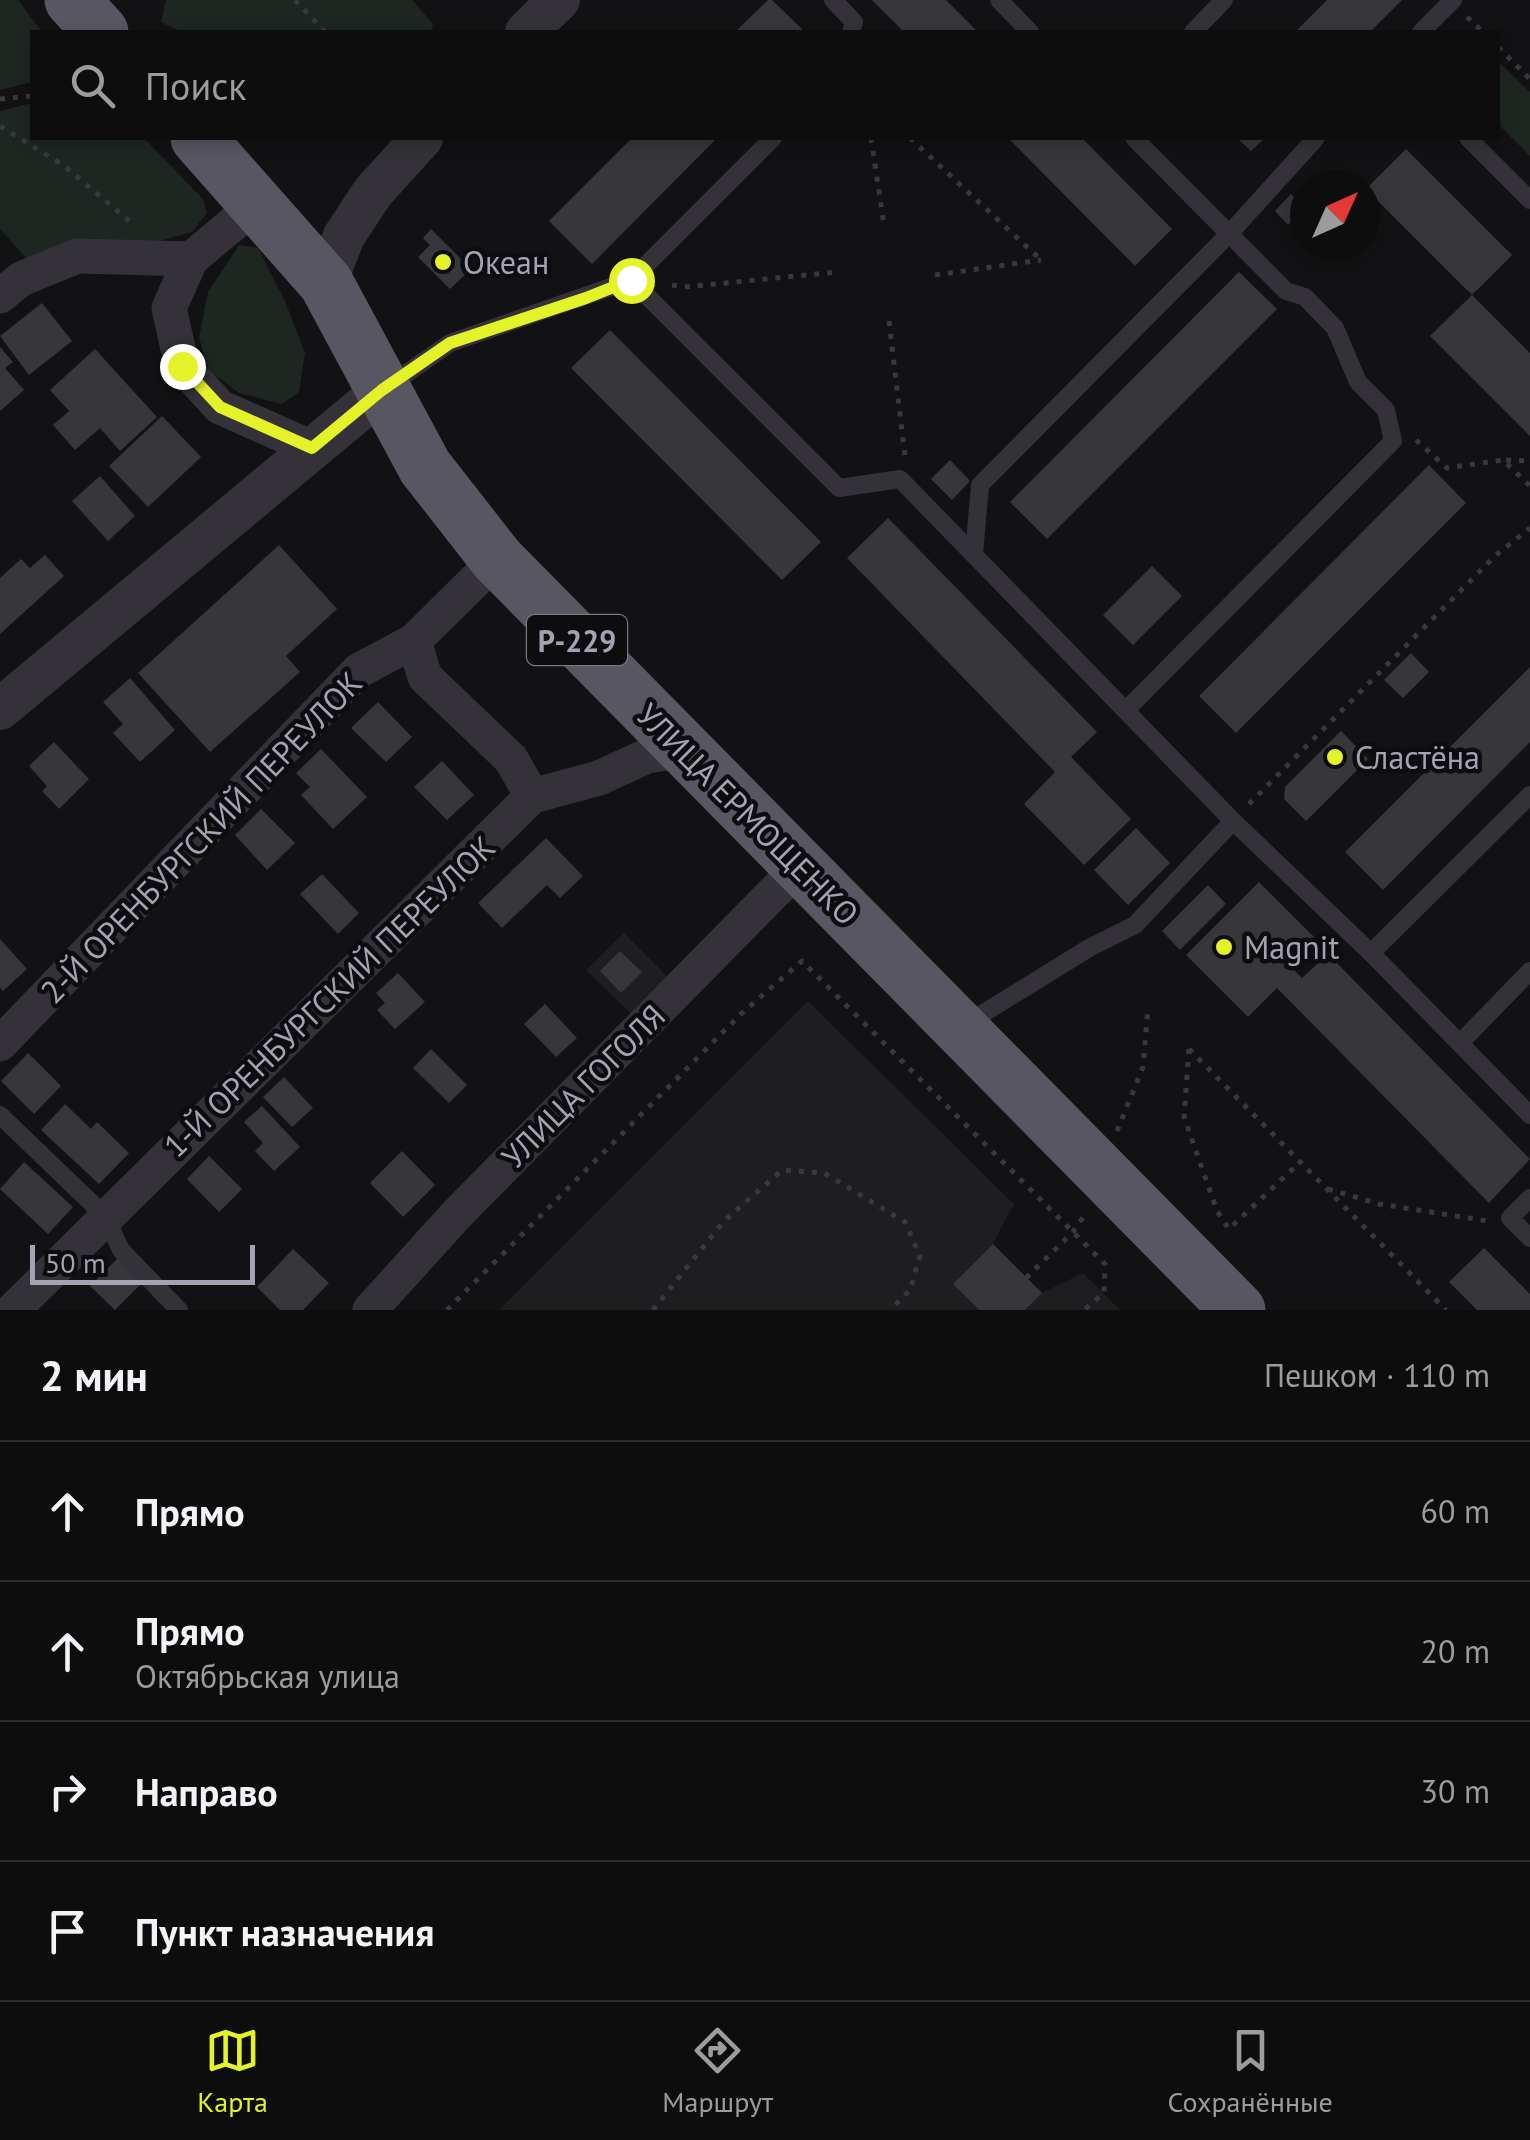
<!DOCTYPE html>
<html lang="ru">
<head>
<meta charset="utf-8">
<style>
	:root { --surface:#0e0d0e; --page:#171617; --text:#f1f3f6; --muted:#9b9c9e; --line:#2e2d2e; --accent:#e4f22a }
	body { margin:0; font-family:"PT Sans",sans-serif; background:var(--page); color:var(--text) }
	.compass { position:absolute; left:1290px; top:170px; width:90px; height:90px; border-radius:50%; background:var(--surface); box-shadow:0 5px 15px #0003; rotate:45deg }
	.scale { position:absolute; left:30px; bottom:25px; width:225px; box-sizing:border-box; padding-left:10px; border:5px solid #a4a3b4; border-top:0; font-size:28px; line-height:35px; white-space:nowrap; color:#a4a3b4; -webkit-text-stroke:8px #0d0c0e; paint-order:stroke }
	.stop { position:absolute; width:30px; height:30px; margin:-22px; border:8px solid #e4f22a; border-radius:50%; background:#fff }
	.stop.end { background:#e4f22a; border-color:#fff; box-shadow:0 2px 10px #0008 }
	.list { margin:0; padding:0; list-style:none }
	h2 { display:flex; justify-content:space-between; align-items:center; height:130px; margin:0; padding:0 40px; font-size:42px }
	h2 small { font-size:32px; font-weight:400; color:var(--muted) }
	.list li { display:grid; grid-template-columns:65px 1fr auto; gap:30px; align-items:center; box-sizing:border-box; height:140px; padding:0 40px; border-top:2px solid var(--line) }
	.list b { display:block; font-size:38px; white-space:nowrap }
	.list p { margin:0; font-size:32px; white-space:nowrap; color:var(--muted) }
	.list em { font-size:32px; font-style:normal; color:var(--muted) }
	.icon { flex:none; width:55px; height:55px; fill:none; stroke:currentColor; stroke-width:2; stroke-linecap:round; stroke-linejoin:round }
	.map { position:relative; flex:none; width:1530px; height:1310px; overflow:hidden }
	.search { position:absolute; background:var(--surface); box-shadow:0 5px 15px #0003; left:30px; right:30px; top:30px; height:110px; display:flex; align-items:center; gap:25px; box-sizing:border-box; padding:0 35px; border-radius:0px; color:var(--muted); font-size:38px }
	.sheet { height:690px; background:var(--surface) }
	nav { display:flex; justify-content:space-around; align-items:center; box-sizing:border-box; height:140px; border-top:2px solid var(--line); background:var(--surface); font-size:28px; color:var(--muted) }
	nav a { display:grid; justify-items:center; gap:5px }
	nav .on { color:var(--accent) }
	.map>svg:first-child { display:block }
	.built { fill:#1e1d20 }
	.green { fill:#1e2622 }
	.building { fill:#37363b }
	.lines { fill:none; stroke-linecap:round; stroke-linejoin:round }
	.path { stroke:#39383f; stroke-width:5; stroke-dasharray:5 8; stroke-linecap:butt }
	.service { stroke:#343238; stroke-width:18 }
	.minor { stroke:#343238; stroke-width:35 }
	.tertiary { stroke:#343238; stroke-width:42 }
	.trunk { stroke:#585660; stroke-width:55 }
	.route { stroke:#e4f22a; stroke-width:12 }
	.poi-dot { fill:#e4f22a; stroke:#0d0c0e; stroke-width:4 }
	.labels { text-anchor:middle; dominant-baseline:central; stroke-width:9; stroke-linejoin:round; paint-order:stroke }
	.shield { fill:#0d0c0e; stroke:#777682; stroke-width:2.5 }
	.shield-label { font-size:30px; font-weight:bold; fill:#a4a3b4 }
	.poi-label { font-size:32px; fill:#a4a3b4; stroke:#0d0c0e; text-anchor:start }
	.street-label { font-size:32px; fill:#a4a3b4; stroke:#0d0c0e }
</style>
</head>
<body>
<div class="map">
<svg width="1530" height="1310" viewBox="0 0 1530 1310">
	<rect width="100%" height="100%" fill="#121113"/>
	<g class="built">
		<path d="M624 933 670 979 633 1016 586 970Z"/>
		<path d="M808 1001 1014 1204 993 1244 953 1284 979 1310H499Z"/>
		<path d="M1083 1273 1120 1310H1025L1042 1293Z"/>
	</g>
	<g class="green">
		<path d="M0 0H18L42 32H32V82L0 90Z"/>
		<path d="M166 0H412L433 24 431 32H181L161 22Z"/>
		<path d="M1500 63 1530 92V156L1498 124V66Z"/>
		<path d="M32 103V138H144L203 199 207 213 192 232 145 245 28 260 0 229V111Z"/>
		<path d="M239 245 258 248 285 301 305 353 299 392 282 404 239 393 208 370 199 338 208 292Z"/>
	</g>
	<g class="building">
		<path d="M768 0H772L805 32H735Z"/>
		<path d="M872 0H946L978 32H904Z"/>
		<path d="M1327 0H1402L1370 32H1295Z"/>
		<path d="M632 138H717L592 264 549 221Z"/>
		<path d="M1008 138H1082L1172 229 1135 266Z"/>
		<path d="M1237 138H1265L1251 151Z"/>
		<path d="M1406 149 1512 255 1472 295 1366 189Z"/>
		<path d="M1291 194 1305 208 1288 225 1275 211Z"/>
		<path d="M431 229 471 269 450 289 418 257 430 245 423 238Z"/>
		<path d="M1239 272 1277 309 1047 539 1010 502Z"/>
		<path d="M1472 295 1530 353V436L1430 336Z"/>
		<path d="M42 303 72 341 29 375 0 336Z"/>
		<path d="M610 330 821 542 782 580 571 368Z"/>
		<path d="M0 347 13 362 5 368 24 390 0 411Z"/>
		<path d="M95 349 157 417 120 451 100 428 75 450 53 425 69 411 50 390Z"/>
		<path d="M162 416 201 457 148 507 109 466Z"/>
		<path d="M950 460 970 481 952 500 931 479Z"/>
		<path d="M1429 465 1466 503 1236 733 1199 696Z"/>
		<path d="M100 476 135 516 108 541 72 501Z"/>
		<path d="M888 518 1097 732 1071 757 1131 819 1084 865 1024 804 1055 772 847 558Z"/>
		<path d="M279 545 337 609 286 656 300 672 210 752 138 673Z"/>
		<path d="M45 555 64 576 0 634V578L21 559 30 568Z"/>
		<path d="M1152 566 1182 596 1133 645 1103 615Z"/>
		<path d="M1411 653 1429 672 1403 698 1384 680Z"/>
		<path d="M1530 667V742L1383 890 1345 852Z"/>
		<path d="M130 678 175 730 140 762 113 733 123 724 103 702Z"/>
		<path d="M378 702 412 737 386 762 351 728Z"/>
		<path d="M1341 731 1368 759 1306 821 1284 799 1285 787Z"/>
		<path d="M54 742 89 779 59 809 42 791 47 786 29 766Z"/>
		<path d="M321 749 367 797 333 829 301 795 310 787 296 773Z"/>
		<path d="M442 761 474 795 447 820 414 787Z"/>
		<path d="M261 809 295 843 267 870 235 835Z"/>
		<path d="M1136 828 1170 863 1128 905 1094 870Z"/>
		<path d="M546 838 583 876 560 898 547 885 502 928 478 903Z"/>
		<path d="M322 874 359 913 338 934 300 894Z"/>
		<path d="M1259 882 1321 944 1294 970 1302 978 1328 954 1530 1159 1489 1203 1277 988 1248 1017 1186 955Z"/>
		<path d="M1208 885 1226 904 1180 950 1162 931Z"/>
		<path d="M0 939 27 969 3 991 0 988Z"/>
		<path d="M620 951 642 972 621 993 600 971Z"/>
		<path d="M398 973 425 1002 395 1029 377 1010 385 1003 376 993Z"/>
		<path d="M545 1004 577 1038 556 1057 524 1024Z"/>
		<path d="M431 1049 467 1085 449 1103 413 1068Z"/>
		<path d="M28 1053 61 1086 34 1114 1 1081Z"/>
		<path d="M284 1077 313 1108 292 1127 263 1097Z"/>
		<path d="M65 1104 91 1129 97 1122 129 1153 99 1184 41 1130Z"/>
		<path d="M262 1106 300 1147 274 1171 255 1151 263 1143 244 1122Z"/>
		<path d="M402 1151 435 1185 403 1217 370 1183Z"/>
		<path d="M209 1156 242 1189 219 1212 187 1179Z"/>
		<path d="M24 1162 73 1207 48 1234 0 1189Z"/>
		<path d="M993 1244 1042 1293 1025 1310H979L953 1284Z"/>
		<path d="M1484 1248 1530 1294V1310H1477L1449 1282Z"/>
		<path d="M293 1249 329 1283 303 1310H280L257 1287Z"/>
		<path d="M118 1258 143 1282 115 1310 90 1286Z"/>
	</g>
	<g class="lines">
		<g class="path">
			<path d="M295 0 325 32"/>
			<path d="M1467 17 1483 32"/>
			<path d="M1498 47 1530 79"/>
			<path d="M0 99 32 96"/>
			<path d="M0 126 63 165 134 225"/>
			<path d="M871 138 884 225"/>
			<path d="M910 138 1041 260"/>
			<path d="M935 275 1041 260"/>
			<path d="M672 285 684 287 838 272"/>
			<path d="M889 321 905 457"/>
			<path d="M1416 440 1447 468 1503 460 1530 486"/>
			<path d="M1506 460 1530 461"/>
			<path d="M1249 804 1496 555 1530 528"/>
			<path d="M1189 1049 1446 1310"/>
			<path d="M1189 1049 1184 1117 1217 1211 1229 1229 1300 1162"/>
			<path d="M1117 1131 1143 1067 1148 1008"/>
			<path d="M1328 1189 1379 1204 1488 1221"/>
			<path d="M1026 1278 1073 1232 1086 1213"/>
			<path d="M447 1310 742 1013 802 961 1105 1264 1104 1293 1084 1310"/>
			<path d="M653 1310 723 1222 782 1170 824 1173 905 1222 920 1256 910 1290 890 1310"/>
		</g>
		<g class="service">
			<path d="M833 0 854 22 851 32"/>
			<path d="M999 0 1030 32"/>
			<path d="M1193 32 1224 0"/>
			<path d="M1421 32 1453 0"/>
			<path d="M773 138 631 280 839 488 900 479 1233 821 1371 953 1530 1115"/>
			<path d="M1468 138 1530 200"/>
			<path d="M387 387 450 343 631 280"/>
			<path d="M974 554 980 485 1229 234 1316 138"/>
			<path d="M1126 710 1393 441 1386 410 1358 382 1335 328 1305 297 1286 291 1134 138"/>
			<path d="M1371 953 1530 795"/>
			<path d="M966 1024 1089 948 1135 925 1233 821"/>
			<path d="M1460 1043 1530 971"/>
			<path d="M0 1115 105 1216 121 1250 179 1310"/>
			<path d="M1530 1198 1510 1218 1530 1238"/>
		</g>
		<g class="minor">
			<path d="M258 203 191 259 169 308 182 366 220 407 312 448"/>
			<path d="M0 296 21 279 77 256 191 259"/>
			<path d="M414 641 425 677 511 759 532 796"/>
			<path d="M0 1044 358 671 414 641 497 559"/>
			<path d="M13 1310 532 796 599 778 647 756 685 750"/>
			<path d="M370 1310 457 1214 799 867"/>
		</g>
		<g class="tertiary">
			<path d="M526 32 559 0"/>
			<path d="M326 283 344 236 373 192 422 138"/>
			<path d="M0 709 382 391"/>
		</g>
		<g class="trunk">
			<path d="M72 0 101 32"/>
			<path d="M198 138 326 283 425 467 497 559 1238 1310"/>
		</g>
	</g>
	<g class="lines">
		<path class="route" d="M182 366 220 407 312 448 382 390 450 343 586 298 631 280"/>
	</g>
	<g class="poi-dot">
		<circle cx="443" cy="262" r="10"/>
		<circle cx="1335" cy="757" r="10"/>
		<circle cx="1224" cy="947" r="10"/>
	</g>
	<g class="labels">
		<rect class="shield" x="527" y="615" width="100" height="50" rx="8"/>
		<g class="shield-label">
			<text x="577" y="640">Р-229</text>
		</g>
		<g class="poi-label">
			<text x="463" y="262">Океан</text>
			<text x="1355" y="757">Сластёна</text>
			<text x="1244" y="947">Magnit</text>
		</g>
		<g class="street-label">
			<text transform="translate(748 814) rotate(45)">УЛИЦА ЕРМОЩЕНКО</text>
			<text transform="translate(201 837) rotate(-46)">2-Й ОРЕНБУРГСКИЙ ПЕРЕУЛОК</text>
			<text transform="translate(329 996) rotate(-44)">1-Й ОРЕНБУРГСКИЙ ПЕРЕУЛОК</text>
			<text transform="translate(583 1086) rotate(-45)">УЛИЦА ГОГОЛЯ</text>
		</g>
	</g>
</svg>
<svg class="compass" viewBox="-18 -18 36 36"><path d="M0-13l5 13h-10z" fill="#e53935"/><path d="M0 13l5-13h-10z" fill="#9b9c9e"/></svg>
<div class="scale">50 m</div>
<div class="stop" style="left:631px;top:280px"></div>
<div class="stop end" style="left:182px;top:366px"></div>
<div class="search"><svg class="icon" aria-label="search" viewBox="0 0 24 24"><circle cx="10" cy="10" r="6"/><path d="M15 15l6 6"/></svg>Поиск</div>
</div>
<section class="sheet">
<h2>2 мин<small>Пешком · 110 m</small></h2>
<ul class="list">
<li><svg class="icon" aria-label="ahead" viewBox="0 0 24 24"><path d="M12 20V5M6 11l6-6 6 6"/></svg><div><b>Прямо</b></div><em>60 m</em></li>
<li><svg class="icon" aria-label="ahead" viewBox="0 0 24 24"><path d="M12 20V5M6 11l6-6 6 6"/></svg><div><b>Прямо</b><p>Октябрьская улица</p></div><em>20 m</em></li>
<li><svg class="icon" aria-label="right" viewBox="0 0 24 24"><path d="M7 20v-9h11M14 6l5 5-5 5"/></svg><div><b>Направо</b></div><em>30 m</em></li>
<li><svg class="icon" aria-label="arrive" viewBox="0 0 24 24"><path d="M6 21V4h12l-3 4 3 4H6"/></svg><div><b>Пункт назначения</b></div></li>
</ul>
</section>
<nav>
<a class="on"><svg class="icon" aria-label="map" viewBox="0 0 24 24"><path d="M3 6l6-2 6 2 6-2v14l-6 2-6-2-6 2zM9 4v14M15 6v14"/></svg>Карта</a>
<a><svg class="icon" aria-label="directions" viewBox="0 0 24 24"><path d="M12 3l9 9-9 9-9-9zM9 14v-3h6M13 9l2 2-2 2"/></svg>Маршрут</a>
<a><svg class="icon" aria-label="saved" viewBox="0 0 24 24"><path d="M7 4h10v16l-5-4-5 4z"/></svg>Сохранённые</a>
</nav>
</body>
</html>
